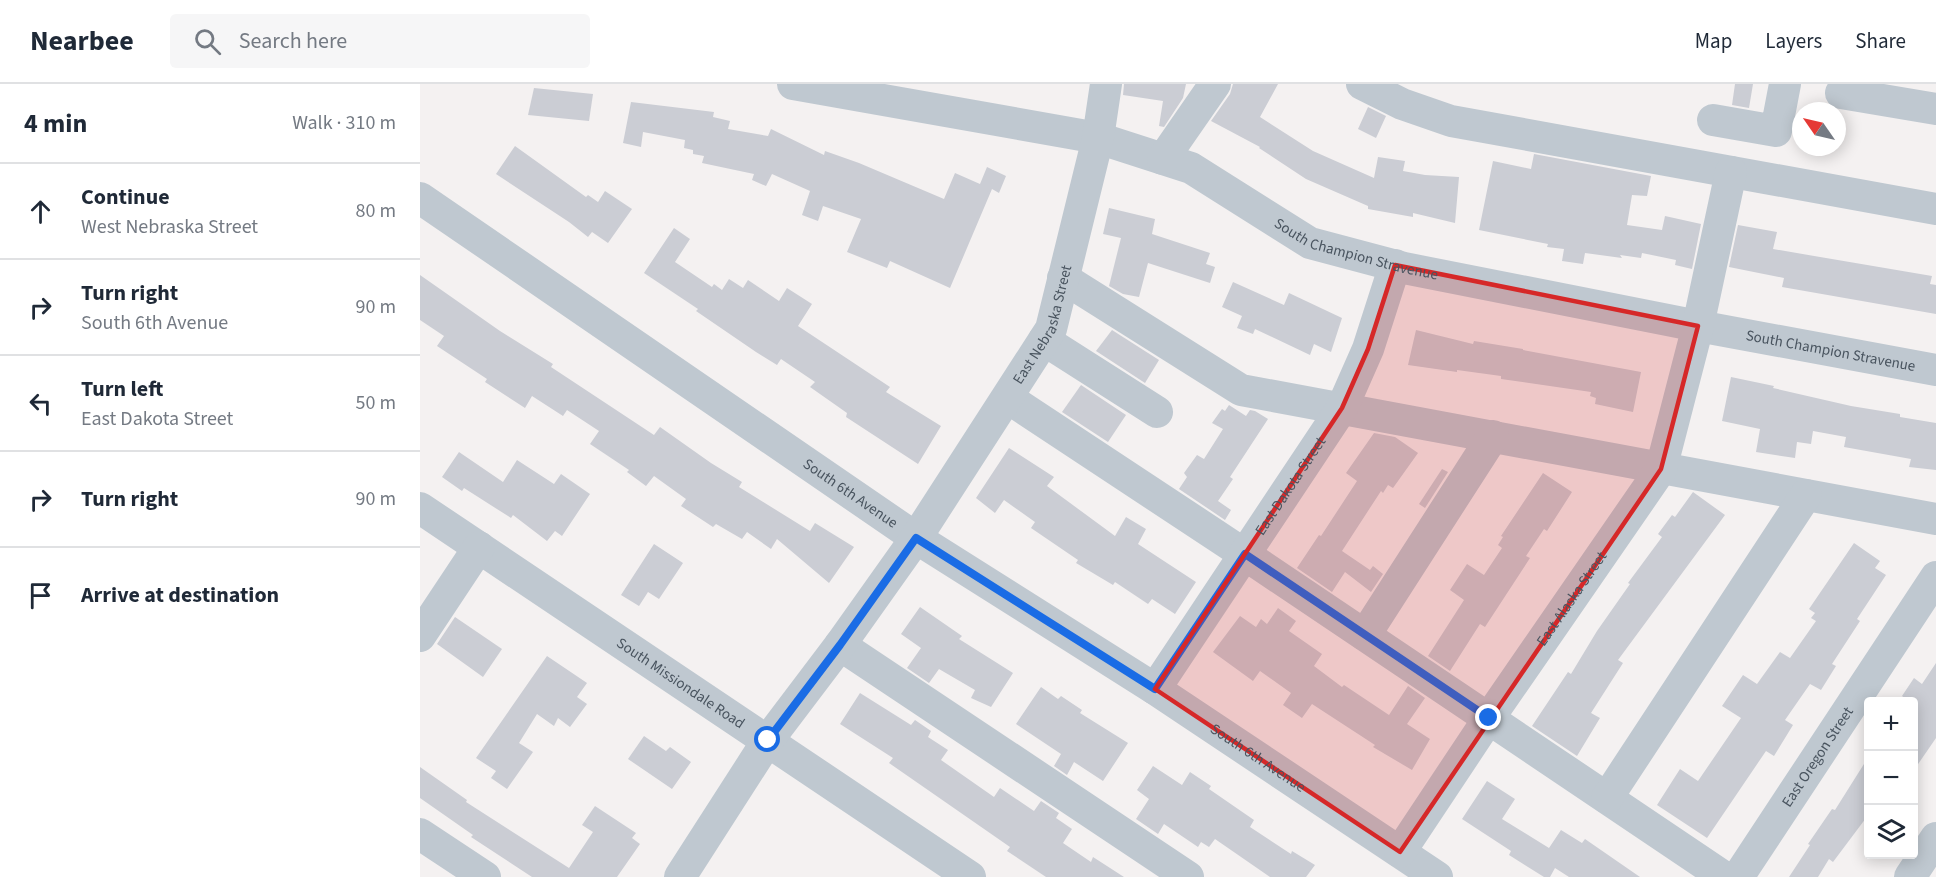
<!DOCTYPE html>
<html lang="en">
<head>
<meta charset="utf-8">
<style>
	:root { --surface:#fff; --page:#f6f6f7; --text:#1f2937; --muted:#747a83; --line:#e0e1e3 }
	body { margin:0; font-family:"Source Sans 3",sans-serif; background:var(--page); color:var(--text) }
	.controls { position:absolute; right:18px; bottom:18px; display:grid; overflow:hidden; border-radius:6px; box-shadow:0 3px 15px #0003 }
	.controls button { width:54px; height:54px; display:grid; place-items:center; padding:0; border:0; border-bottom:2px solid var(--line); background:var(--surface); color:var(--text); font:30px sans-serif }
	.compass { position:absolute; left:1372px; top:18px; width:54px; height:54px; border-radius:50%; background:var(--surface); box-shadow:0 3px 15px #0003; rotate:304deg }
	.stop { position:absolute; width:18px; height:18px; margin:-14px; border:4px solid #1a6ce5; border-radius:50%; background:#fff }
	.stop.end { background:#1a6ce5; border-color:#fff; box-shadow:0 2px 6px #0008 }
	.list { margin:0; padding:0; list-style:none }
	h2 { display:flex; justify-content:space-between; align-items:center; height:78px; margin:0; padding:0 24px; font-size:26px }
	h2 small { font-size:20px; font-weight:400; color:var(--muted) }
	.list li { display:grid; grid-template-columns:39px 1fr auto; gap:18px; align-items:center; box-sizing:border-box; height:96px; padding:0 24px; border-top:2px solid var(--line) }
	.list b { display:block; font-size:22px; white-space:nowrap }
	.list p { margin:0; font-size:20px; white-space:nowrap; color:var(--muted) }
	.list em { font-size:20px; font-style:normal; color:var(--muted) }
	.icon { flex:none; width:33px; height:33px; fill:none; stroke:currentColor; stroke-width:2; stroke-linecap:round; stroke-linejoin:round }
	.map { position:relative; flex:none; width:1516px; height:793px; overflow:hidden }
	header { display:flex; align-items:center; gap:36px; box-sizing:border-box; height:84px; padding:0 30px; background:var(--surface); border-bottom:2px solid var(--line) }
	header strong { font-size:28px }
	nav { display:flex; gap:33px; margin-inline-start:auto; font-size:21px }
	.search { width:420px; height:54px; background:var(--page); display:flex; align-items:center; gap:15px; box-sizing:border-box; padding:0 21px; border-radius:6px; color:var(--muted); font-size:22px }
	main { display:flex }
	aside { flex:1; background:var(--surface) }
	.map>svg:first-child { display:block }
	.building { fill:#cbcdd4 }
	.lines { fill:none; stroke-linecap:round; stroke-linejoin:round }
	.minor { stroke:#bfc8d0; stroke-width:32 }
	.route { stroke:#1a6ce5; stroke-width:8 }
	.marked { fill:#d62828; fill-opacity:0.2; stroke:#d62828; stroke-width:4.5; stroke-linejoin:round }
	.labels { text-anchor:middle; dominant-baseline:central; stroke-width:5; stroke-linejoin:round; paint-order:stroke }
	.street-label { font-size:15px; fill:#49545f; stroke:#fff }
</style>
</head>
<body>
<header>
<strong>Nearbee</strong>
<div class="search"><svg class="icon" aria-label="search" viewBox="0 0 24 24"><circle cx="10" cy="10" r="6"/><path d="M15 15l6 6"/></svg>Search here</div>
<nav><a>Map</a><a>Layers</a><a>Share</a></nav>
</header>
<main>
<aside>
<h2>4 min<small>Walk · 310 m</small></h2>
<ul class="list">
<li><svg class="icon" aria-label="ahead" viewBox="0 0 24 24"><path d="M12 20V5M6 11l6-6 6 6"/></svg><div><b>Continue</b><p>West Nebraska Street</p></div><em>80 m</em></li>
<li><svg class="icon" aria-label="right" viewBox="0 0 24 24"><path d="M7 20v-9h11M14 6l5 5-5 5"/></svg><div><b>Turn right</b><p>South 6th Avenue</p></div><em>90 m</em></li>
<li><svg class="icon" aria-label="left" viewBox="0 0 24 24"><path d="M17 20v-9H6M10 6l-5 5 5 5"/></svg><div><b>Turn left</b><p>East Dakota Street</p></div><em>50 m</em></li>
<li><svg class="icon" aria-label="right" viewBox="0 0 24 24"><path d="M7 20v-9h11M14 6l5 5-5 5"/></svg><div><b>Turn right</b></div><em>90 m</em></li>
<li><svg class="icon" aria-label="arrive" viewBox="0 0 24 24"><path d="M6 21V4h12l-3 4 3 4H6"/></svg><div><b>Arrive at destination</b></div></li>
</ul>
</aside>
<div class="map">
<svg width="1516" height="793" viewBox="0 0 1516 793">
	<rect width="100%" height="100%" fill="#f4f1f1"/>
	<g class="building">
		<path d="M704 0H766L763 14 744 43 739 42 743 17 703 11Z"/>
		<path d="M813 0H858L840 33 893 67 954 94 958 73 985 77 983 87 1005 91 1039 93 1035 139 993 129V133L948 125V122L886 95 839 64 840 63 791 37 810 10Z"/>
		<path d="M1315 0H1333L1329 24 1312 21Z"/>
		<path d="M114 4 173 10 169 37 108 31Z"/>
		<path d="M211 18 294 28 293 33 310 37 308 45 348 52 351 45 404 71 405 67 439 79 524 115 535 89 560 100 567 83 586 92 579 109 572 105 530 204 470 177 467 184 427 168 441 135 403 122 398 137 382 131 390 107 352 90 346 102 332 96 334 90 282 79 284 72 273 70V66L264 64 265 56 223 48 221 63 203 59Z"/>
		<path d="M948 23 966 32 956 54 938 45Z"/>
		<path d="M95 62 166 113 168 111 178 118 185 107 212 125 188 159 172 148 168 153 149 138 76 90Z"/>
		<path d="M1114 70 1231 92 1227 112 1212 111 1207 141 1242 146 1245 132 1281 140 1272 185 1255 181 1256 176 1222 169 1221 174 1200 171 1202 174 1165 169 1163 180 1142 177 1144 165 1127 163 1128 160 1059 146 1073 77 1111 85Z"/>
		<path d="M689 124 735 135 732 150 790 169 786 180 795 183 790 199 728 179 719 213 703 210 689 202 701 154 683 150Z"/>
		<path d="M1318 141 1357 148 1353 165 1512 192 1510 200 1516 201V230L1362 203 1364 194 1309 183Z"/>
		<path d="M254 144 270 155 255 178 292 203 294 200 302 206 309 195 323 204 328 196 359 217 367 204 392 220 378 242 470 303 466 308 521 342 498 380 426 333 427 329 390 303 395 298 361 275 357 281 336 268 276 227 278 225 224 189Z"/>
		<path d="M0 191 80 247 133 280 131 283 234 351 240 343 291 379 322 398 319 403 390 447 395 439 434 463 409 499 357 455 351 465 327 448 322 455 296 440 293 443 261 422 266 415 234 392 226 402 207 388 209 386 170 360 179 347 147 326 143 332 112 312 105 324 65 298 67 295 17 262 24 252 0 236Z"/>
		<path d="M813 198 864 221 869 209 922 234 911 268 894 260 890 271 835 245 833 250 817 244 822 232 802 223Z"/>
		<path d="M692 246 739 276 725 299 676 267Z"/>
		<path d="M996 246 1053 260 1054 257 1103 265V266L1221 288 1213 328 1175 320 1176 314 1170 312 1171 308 1081 295V292L1037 286V288L988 281Z"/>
		<path d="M1311 293 1354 302 1353 304 1431 322 1480 330V333L1516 339V386L1489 383 1491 375 1424 363 1426 353 1393 347 1391 360 1377 358 1375 374 1336 368 1340 345 1302 337Z"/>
		<path d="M661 301 706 331 688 358 642 328Z"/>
		<path d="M809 321 826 332 830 326 835 327 848 335 810 393 813 395 798 417 811 426 805 436 759 405 767 393 764 389 777 371 784 375 803 345 792 339 802 325 805 327Z"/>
		<path d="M954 349 975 353 998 369 973 404 968 401 963 409 961 407 922 467 950 486 953 482 963 490 951 508 925 488 912 508 877 484 899 451 901 452 937 397 926 389Z"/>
		<path d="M589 364 634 393 627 402 695 452 706 433 726 445 718 460 776 498 755 530 732 515 728 520 695 498 693 501 656 479 658 476 611 444 615 438 584 416 575 429 556 414Z"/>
		<path d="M39 368 83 398 97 376 134 400 141 390 170 410 142 452 135 447 127 457 93 431 91 434 44 404 42 407 22 393Z"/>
		<path d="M1022 385 1028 388 1005 424 999 420Z"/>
		<path d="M1123 389 1152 408 1127 447 1124 445 1106 472 1110 474 1065 543 1060 540 1030 587 1008 572 1044 516 1030 506 1047 480 1064 491 1082 464 1078 461 1083 453 1081 452Z"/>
		<path d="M1273 408 1305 431 1198 576 1203 579 1171 629 1180 634 1157 672 1112 642 1148 588 1151 590 1177 547 1210 500 1208 499 1242 453 1238 450 1252 431 1255 433Z"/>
		<path d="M1434 459 1460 477 1455 484 1466 491 1437 535 1440 537 1412 580 1416 582 1401 606 1390 600 1365 636 1373 641 1354 672 1346 667 1287 754 1237 721 1260 685 1278 697 1321 634 1302 622 1323 591 1337 600 1360 568 1370 574 1396 537 1391 534 1395 529 1389 525Z"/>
		<path d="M234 460 263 479 239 515 228 508 219 522 201 511Z"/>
		<path d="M500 523 542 552 539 555 593 589 571 623 551 614 555 606 519 585 509 599 487 584 501 564 481 550Z"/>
		<path d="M858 524 876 537 869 547 902 570 894 582 922 603 924 601 969 631 988 602 1005 614 987 640 1010 655 992 686 953 663 955 661 892 620 882 634 863 621 871 609 840 587 833 597 793 568 820 532 836 543 841 535 847 540Z"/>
		<path d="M35 533 82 565 63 593 17 560Z"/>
		<path d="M127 572 167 599 157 613 167 620 150 643 138 634 134 642 117 630 99 659 113 668 87 705 71 694 76 687 56 674Z"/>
		<path d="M1516 579V654L1494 686V618H1490L1482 612 1494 594 1502 600Z"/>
		<path d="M621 603 638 615 641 612 662 626 660 629 708 659 683 697 654 678 647 691 634 682 641 670 596 640Z"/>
		<path d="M440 609 491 641 495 636 511 647 508 653 528 666 521 676 574 713 580 704 614 727 621 717 639 729 636 734 652 745 643 759 671 778 673 773 704 793H626L587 767 590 763 469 679 473 674 420 640Z"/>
		<path d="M224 652 246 667 250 663 271 678 252 705 208 675Z"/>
		<path d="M1449 672V730L1413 778 1409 775 1398 793H1369L1390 761 1388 760 1412 725 1415 726Z"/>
		<path d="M733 682 762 701 770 688 791 702 789 705 834 736 830 743 871 770 872 767 895 781 886 793H850L795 755 789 763 781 758 778 763 744 740 738 750 716 735 729 715 717 706Z"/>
		<path d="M0 683 47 716 46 718 149 784 173 748 162 741 175 722 216 749 212 754 220 760 197 793H112L51 753 53 751 0 714Z"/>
		<path d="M1067 697 1095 715 1082 735 1129 764 1141 746 1162 759 1165 755 1220 793H1149L1135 784 1130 793H1124L1089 771 1091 767 1042 735Z"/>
	</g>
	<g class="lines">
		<g class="minor">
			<path id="s1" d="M373 0 678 54 771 84 890 159 984 184 1278 242 1516 286"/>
			<path d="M942 0 982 20 1031 37 1516 125"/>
			<path d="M1421 9 1516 25"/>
			<path d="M1293 36 1356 47 1365 0"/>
			<path d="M743 75 795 0"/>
			<path id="s2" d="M0 114 496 454 735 605 1017 793"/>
			<path d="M643 194 821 306 1516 435"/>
			<path d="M624 256 737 328"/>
			<path d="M588 314 818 466 1304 793"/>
			<path id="s3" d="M0 424 550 793"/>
			<path d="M945 551 1073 352"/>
			<path d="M0 552 59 463"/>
			<path d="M420 561 768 793"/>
			<path id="s4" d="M735 605 922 324 948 265 975 181"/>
			<path d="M1187 714 1386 411"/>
			<path d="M0 750 65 793"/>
			<path id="s5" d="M980 768 1069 634 1241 385 1278 242 1311 88"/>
			<path id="s6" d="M260 793 348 656 420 561 496 454 631 245 678 54 686 0"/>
			<path id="s7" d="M1318 793 1516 493"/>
			<path d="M1490 793 1516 754"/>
		</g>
	</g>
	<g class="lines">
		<path class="route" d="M348 656 420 561 496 454 735 605 825 470 1069 634"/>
	</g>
	<path class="marked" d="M975 181 1278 242 1241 385 980 768 735 605 922 324 948 265Z"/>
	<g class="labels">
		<g class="street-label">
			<text stroke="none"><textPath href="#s1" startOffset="594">South Champion Stravenue</textPath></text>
			<text stroke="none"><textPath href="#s6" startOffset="663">East Nebraska Street</textPath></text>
			<text stroke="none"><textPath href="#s1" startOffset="1080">South Champion Stravenue</textPath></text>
			<text stroke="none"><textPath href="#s4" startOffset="244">East Dakota Street</textPath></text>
			<text stroke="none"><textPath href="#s2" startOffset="522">South 6th Avenue</textPath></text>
			<text stroke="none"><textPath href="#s5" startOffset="306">East Alaska Street</textPath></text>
			<text stroke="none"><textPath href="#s3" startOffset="314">South Missiondale Road</textPath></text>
			<text stroke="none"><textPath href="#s7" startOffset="144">East Oregon Street</textPath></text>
			<text stroke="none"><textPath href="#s2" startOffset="1008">South 6th Avenue</textPath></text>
		</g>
	</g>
</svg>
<div class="controls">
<button>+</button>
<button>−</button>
<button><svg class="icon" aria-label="layers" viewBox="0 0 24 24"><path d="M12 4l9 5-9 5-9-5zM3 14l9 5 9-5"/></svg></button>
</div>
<svg class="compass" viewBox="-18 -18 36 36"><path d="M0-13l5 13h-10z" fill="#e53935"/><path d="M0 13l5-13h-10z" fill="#747a83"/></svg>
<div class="stop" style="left:348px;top:656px"></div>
<div class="stop end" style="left:1069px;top:634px"></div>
</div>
</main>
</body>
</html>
